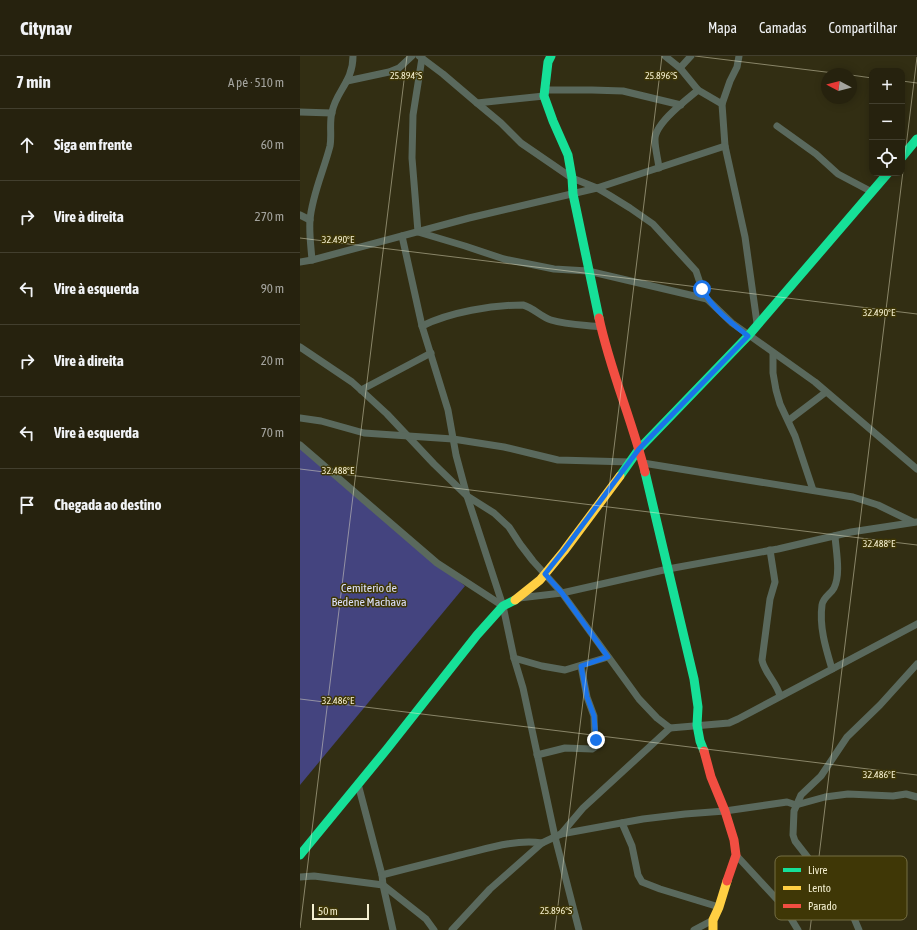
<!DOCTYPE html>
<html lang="pt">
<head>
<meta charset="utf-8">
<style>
	:root { --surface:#26220e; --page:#2e2a17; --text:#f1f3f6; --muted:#a4a49e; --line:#423f2e }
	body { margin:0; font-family:"Asap Condensed",sans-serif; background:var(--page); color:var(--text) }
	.controls { position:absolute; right:12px; top:12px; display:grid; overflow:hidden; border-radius:8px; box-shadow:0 2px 10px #0003 }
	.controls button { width:36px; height:36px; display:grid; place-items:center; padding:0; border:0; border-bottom:1px solid var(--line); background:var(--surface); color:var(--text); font:20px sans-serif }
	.compass { position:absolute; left:521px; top:12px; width:36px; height:36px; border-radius:50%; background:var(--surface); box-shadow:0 2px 10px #0003; rotate:277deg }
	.scale { position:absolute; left:12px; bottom:10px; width:57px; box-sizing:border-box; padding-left:4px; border:2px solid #f4efd0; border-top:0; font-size:11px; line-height:14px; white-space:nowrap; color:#f4efd0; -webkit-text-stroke:3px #3f3706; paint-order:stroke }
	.stop { position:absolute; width:12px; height:12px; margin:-9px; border:3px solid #1a73e8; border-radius:50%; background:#fff }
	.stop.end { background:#1a73e8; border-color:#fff; box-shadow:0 1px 4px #0008 }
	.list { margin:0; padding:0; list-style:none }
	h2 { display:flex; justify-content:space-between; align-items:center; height:52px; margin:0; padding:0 16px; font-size:17px }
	h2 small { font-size:13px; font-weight:400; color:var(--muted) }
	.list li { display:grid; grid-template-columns:26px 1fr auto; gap:12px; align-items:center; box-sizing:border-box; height:72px; padding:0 16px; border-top:1px solid var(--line) }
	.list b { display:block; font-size:15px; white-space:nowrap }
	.list em { font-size:13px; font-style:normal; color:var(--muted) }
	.icon { flex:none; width:22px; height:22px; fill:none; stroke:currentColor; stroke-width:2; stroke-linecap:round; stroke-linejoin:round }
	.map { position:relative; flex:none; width:617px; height:874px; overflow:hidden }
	header { display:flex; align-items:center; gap:24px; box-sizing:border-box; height:56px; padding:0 20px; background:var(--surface); border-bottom:1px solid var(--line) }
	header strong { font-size:19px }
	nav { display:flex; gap:22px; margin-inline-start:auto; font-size:14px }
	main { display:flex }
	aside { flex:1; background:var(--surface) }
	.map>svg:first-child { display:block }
	.green { fill:#44447f }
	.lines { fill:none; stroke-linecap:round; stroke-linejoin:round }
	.street { stroke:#5a695d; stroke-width:7 }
	.fast { stroke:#16e098; stroke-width:9 }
	.slow { stroke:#ffcf43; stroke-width:9 }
	.jam { stroke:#f24e42; stroke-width:9 }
	.route { stroke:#1a73e8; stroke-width:5 }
	.ticks { fill:none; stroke:#f4efd0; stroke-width:1; stroke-opacity:0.45 }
	.labels { text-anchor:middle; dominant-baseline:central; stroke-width:3; stroke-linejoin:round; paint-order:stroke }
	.park-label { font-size:12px; fill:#dde1fd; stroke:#3f3706 }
	.key { fill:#3f3706; stroke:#756e43; stroke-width:1 }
	.key-label { font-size:11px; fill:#f4efd0 }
	.ticks-label { font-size:10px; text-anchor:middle; fill:#f4efd0; stroke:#3f3706; stroke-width:3; stroke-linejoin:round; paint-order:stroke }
</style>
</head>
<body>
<header>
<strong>Citynav</strong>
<nav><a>Mapa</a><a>Camadas</a><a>Compartilhar</a></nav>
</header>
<main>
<aside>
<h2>7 min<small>A pé · 510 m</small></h2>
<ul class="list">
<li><svg class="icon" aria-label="ahead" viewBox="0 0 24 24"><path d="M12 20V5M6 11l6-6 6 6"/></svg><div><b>Siga em frente</b></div><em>60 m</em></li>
<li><svg class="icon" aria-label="right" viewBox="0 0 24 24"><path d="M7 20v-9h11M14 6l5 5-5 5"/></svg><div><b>Vire à direita</b></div><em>270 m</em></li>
<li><svg class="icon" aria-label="left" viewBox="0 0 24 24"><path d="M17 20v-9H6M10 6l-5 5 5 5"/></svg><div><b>Vire à esquerda</b></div><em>90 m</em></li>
<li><svg class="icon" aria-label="right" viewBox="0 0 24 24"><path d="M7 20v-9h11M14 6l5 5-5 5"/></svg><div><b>Vire à direita</b></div><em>20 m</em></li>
<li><svg class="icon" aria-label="left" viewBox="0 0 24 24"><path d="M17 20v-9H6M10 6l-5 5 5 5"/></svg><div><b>Vire à esquerda</b></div><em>70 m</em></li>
<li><svg class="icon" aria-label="arrive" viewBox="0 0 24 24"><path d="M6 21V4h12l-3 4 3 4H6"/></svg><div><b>Chegada ao destino</b></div></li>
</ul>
</aside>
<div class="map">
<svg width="617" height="874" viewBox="0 0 617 874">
	<rect width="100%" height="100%" fill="#322e13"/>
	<path class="green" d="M0 392 165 530 0 729Z"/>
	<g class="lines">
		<g class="street">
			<path d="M119 0 143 18 177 47 201 67 221 87 272 122 297 132 309 139 330 152 353 168 396 215 402 233 407 243 432 267 515 326 617 413"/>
			<path d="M365 0 380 12 398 34 422 48"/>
			<path d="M439 0 437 11 430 25 422 48 425 90 445 181 457 267"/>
			<path d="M122 2 113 59 112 102 118 176 165 190 204 203 254 213 288 215 407 243"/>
			<path d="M380 12 391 0"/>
			<path d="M47 25 89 16 99 12 112 0"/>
			<path d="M244 34H292L323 35 381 49"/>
			<path d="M177 47 244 40"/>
			<path d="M0 56 32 57"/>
			<path d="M477 70 516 98 538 118 572 136"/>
			<path d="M359 112C358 103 355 93 355 84 354 68 386 44 398 34"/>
			<path d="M0 159 10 164"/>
			<path d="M102 180 122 270 148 354 156 399 167 440 194 457 209 471 220 488 233 505 262 537 339 643 357 662 370 672 429 667 438 663 617 568"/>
			<path d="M12 204C11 191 9 177 10 164 12 139 24 114 30 90 32 79 29 67 32 56 36 35 53 26 53 0"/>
			<path d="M0 206 12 204 169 162 297 132 425 90"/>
			<path d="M122 270C150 256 192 249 223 249 234 252 241 261 251 264 267 269 285 269 301 271"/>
			<path d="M0 291 52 326 61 334 87 358 134 408 167 440 203 550 214 602 223 632 255 781 279 874"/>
			<path d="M473 297V317L476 334 480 348 495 380 513 434"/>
			<path d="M61 334 131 297"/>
			<path d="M0 362 21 365 64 377 153 383 204 391 258 404 330 406"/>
			<path d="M489 364 526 336"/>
			<path d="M0 389 137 507 203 550"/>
			<path d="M343 407 553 441 578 449 613 466"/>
			<path d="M470 494 475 526 470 543 462 604C464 616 477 627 480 640"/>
			<path d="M219 542 262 537 368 513 478 493 551 476 617 466"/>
			<path d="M214 602 242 610 265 614 308 601"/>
			<path d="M532 613C526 593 519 571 522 549 523 541 531 538 534 532 541 518 536 495 535 480"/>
			<path d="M237 699 265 692 292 693 295 691 294 660 287 641 281 610"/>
			<path d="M58 728 82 819 83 829 93 874"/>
			<path d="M322 767 332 790 338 819 342 826 360 833 419 851"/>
			<path d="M261 778 283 752 370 672"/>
			<path d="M436 799 484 851 498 874"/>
			<path d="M82 819C108 812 134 806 160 799 186 793 214 783 242 787"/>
			<path d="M0 821 14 820 83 829 126 863 134 874"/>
			<path d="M152 874 190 833 242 787 261 778 343 763 385 758 425 755 487 746 496 749 525 741 548 738 593 740 606 738 617 741"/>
			<path d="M394 874 413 864"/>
			<path d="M559 874 551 855 549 841 545 834 523 826 509 803 495 785 493 779 494 755 501 739 521 720 547 681 580 649 617 608"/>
		</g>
		<g class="fast">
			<path d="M251 0 248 6 244 40 253 65 268 99 272 122 273 138 299 262"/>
			<path d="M602 101 617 83"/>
			<path d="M345 416 394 623 398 651 397 669 400 685 404 695"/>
			<path d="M320 420 339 393 448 280 588 117"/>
			<path d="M0 799 87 693 177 579 203 550 215 544"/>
		</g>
		<g class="slow">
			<path d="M215 544 240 524 264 495 320 420"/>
			<path d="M413 874V864L419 851 427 825"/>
		</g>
		<g class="jam">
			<path d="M299 262C310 314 332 364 345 416"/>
			<path d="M404 695 411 721 425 755 434 784 436 799 427 825"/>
		</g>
	</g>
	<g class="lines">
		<path class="route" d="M296 684 294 660 287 641 281 610 308 601 262 537 245 518 264 494 339 393 448 280C430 266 412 252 402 233"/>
	</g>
	<path class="ticks" d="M395 0 542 18M551 19 572 22M602 25 617 27M0 182 617 258M0 413 617 489M0 643 617 719M0 872 107 0M255 874 362 0M510 874 617 1"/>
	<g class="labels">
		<g class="park-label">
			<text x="69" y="532">Cemiterio de<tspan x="69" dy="14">Bedene Machava</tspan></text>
		</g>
	</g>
	<rect x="475" y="800" width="132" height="64" rx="6" class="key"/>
	<rect x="483" y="812" width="18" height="4" fill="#16e098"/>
	<rect x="483" y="830" width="18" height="4" fill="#ffcf43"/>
	<rect x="483" y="848" width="18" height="4" fill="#f24e42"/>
	<g class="key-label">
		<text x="508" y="818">Livre</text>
		<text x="508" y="836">Lento</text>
		<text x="508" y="854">Parado</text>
	</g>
	<g class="ticks-label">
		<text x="106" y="23">25.894°S</text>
		<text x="361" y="23">25.896°S</text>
		<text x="38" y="187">32.490°E</text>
		<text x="579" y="260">32.490°E</text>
		<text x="38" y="418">32.488°E</text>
		<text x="579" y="491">32.488°E</text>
		<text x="38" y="648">32.486°E</text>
		<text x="579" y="722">32.486°E</text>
		<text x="256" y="858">25.896°S</text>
	</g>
</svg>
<div class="controls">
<button>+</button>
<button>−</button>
<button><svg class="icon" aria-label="locate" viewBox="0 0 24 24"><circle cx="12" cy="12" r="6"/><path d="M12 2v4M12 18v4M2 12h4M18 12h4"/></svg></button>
</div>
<svg class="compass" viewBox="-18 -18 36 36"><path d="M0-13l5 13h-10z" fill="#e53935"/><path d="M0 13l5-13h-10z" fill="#a4a49e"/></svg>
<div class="scale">50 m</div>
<div class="stop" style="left:402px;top:233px"></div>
<div class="stop end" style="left:296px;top:684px"></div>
</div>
</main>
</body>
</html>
